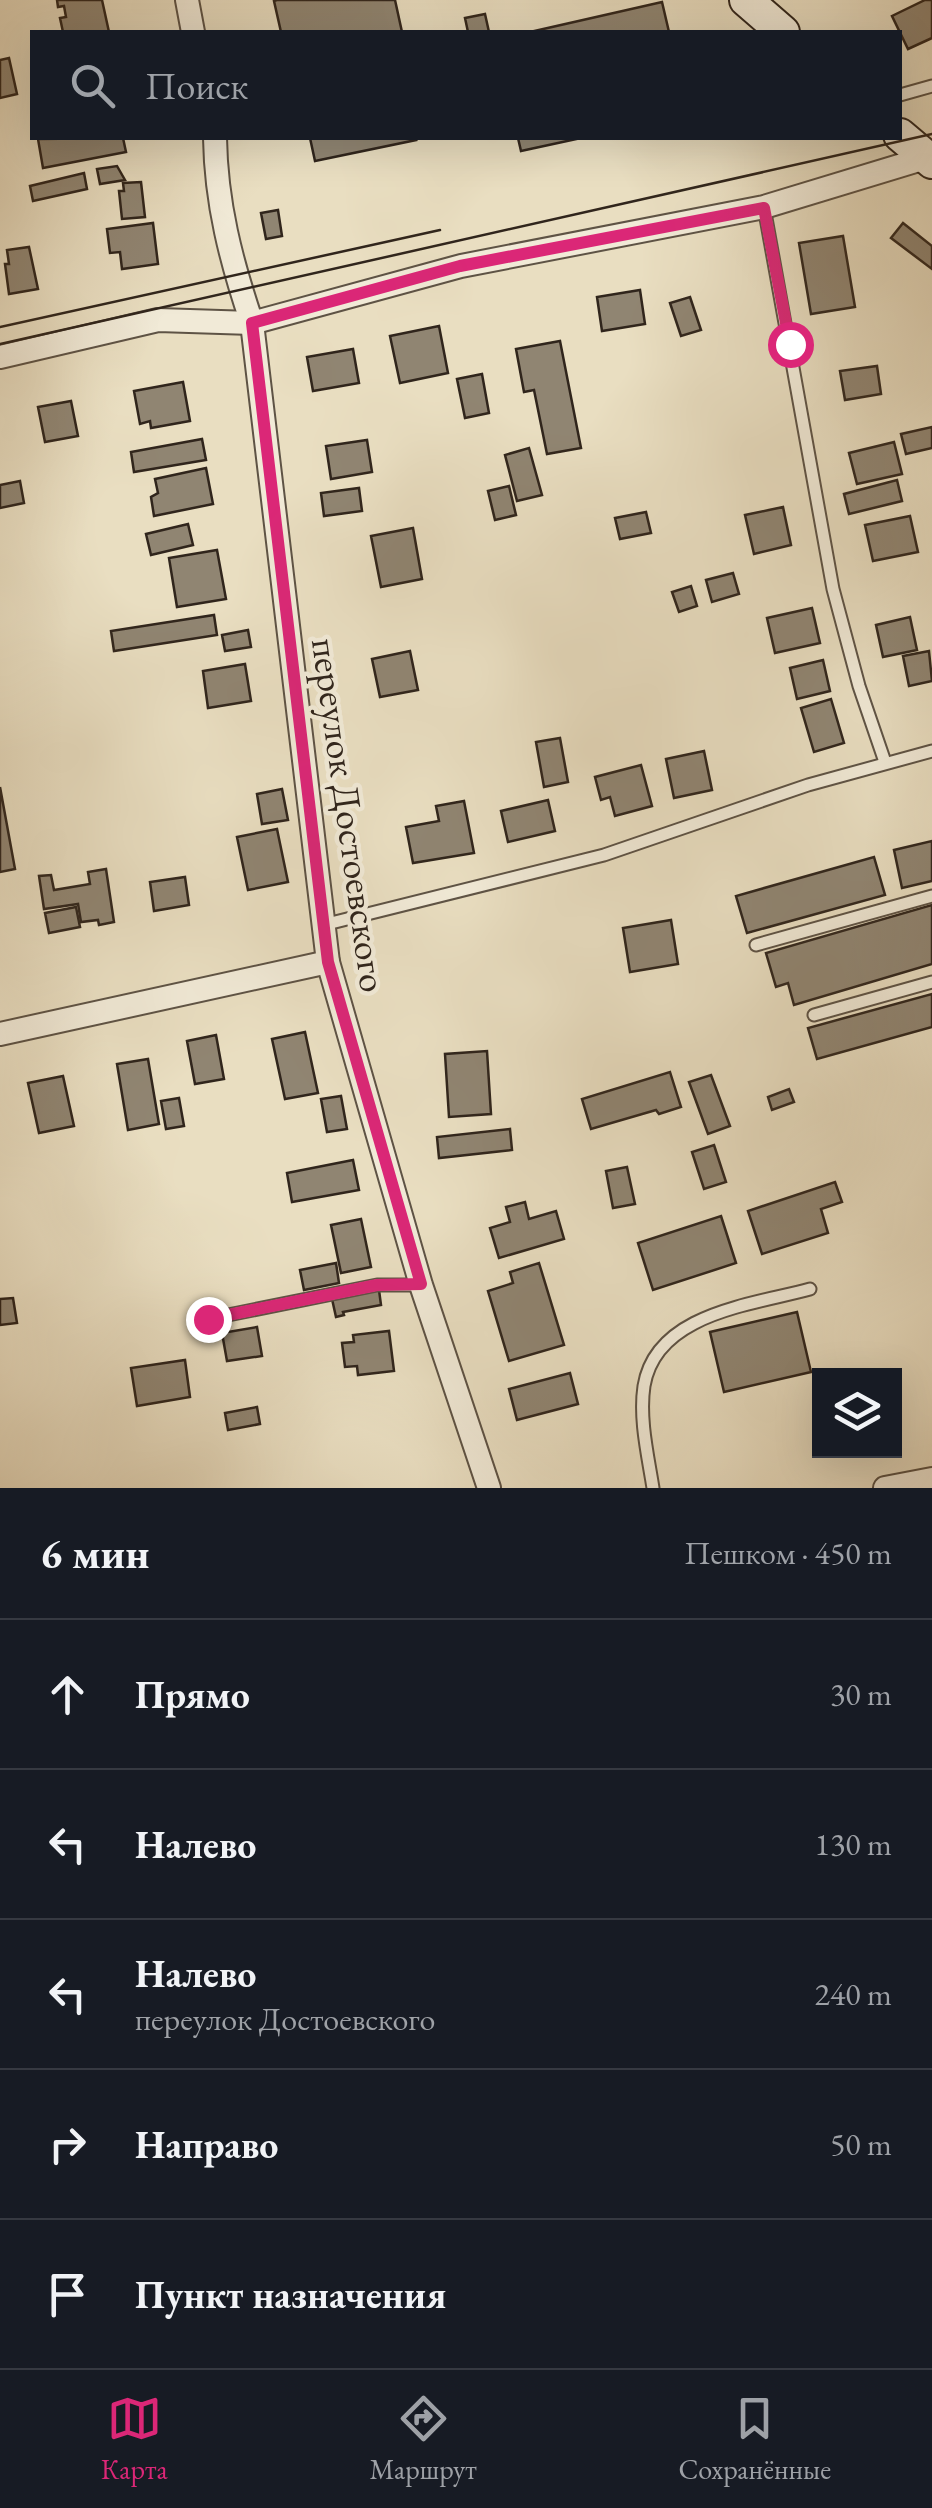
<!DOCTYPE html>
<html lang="ru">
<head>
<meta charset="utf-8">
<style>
	:root { --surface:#171b24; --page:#242831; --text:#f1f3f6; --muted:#9ea1a6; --line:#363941; --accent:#db2777 }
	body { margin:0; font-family:"EB Garamond",serif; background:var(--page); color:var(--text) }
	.controls { position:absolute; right:30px; bottom:30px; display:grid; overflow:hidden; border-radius:0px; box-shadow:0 10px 40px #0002 }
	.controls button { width:90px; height:90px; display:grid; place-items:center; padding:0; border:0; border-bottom:2px solid var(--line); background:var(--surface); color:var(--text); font:50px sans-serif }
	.stop { position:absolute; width:30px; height:30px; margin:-22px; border:8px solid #db2777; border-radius:50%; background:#fff }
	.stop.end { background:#db2777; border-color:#fff; box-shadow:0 2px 10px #0008 }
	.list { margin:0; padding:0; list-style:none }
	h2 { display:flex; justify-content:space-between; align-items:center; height:130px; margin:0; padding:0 40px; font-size:42px }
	h2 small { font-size:32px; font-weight:400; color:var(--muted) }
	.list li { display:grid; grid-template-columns:65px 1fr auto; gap:30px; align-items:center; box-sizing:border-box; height:150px; padding:0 40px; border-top:2px solid var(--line) }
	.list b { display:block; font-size:38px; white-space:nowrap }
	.list p { margin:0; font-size:32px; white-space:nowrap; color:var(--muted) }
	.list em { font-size:32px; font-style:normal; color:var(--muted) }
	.icon { flex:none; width:55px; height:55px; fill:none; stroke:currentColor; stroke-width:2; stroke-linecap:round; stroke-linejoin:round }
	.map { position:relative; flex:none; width:932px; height:1488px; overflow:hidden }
	.search { position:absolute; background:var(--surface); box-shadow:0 10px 40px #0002; left:30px; right:30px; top:30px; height:110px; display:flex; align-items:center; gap:25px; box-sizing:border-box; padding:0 35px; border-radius:0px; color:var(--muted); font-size:38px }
	.sheet { height:880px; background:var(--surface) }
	nav { display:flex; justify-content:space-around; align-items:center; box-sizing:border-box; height:140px; border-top:2px solid var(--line); background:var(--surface); font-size:28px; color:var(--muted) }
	nav a { display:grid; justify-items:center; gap:5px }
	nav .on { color:var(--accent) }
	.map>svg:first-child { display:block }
	.building { fill:#908572; stroke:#30251c; stroke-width:2.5 }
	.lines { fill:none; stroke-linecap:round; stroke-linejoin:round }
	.service-casing { stroke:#5e5345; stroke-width:15 }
	.minor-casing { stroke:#5e5345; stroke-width:26 }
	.secondary-casing { stroke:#30251c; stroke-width:36 }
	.service { stroke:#f1ead7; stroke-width:11 }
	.minor { stroke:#f1ead7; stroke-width:22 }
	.secondary { stroke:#f1ead7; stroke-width:32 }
	.tram { stroke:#30251c; stroke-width:2.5 }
	.route { stroke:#db2777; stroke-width:12 }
	.labels { text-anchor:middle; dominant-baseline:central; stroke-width:9; stroke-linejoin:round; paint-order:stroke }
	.street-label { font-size:38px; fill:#30251c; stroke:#f1ead7 }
</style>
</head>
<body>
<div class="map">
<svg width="932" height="1488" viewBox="0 0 932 1488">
	<rect width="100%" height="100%" fill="#e9dec1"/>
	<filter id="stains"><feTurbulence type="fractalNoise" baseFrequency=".002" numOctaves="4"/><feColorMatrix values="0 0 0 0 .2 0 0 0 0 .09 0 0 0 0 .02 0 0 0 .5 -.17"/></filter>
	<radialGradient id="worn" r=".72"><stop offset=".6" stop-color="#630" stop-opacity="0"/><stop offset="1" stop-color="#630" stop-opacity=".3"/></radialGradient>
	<g class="building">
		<path d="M57 0H102L109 32H63L60 18 66 17 64 6 58 7Z"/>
		<path d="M277 0H395L402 32H281L274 1Z"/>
		<path d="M925 0H932V38L908 49 892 16Z"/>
		<path d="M662 2 669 32H530Z"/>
		<path d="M485 14 489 32H468L465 18Z"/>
		<path d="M9 58 17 94 0 98V60Z"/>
		<path d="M123 138 126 152 43 168 38 139Z"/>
		<path d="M310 138H415L416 140 315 161Z"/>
		<path d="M518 138H581L521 151Z"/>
		<path d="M117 166 125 180 100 184 97 169Z"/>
		<path d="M84 173 87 189 33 201 30 186Z"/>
		<path d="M141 182 145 217 122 219 119 191H124L123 183Z"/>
		<path d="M278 210 282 236 266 239 261 213Z"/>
		<path d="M153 223 158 264 122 269 120 252 110 253 107 229Z"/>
		<path d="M903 223 932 246V269L891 238Z"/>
		<path d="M843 236 855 307 811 314 799 243Z"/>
		<path d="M29 247 38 289 9 294 5 264H9L7 250Z"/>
		<path d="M640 290 645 324 602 331 597 297Z"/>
		<path d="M690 297 701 330 681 336 670 303Z"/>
		<path d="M439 326 448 373 400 383 390 336Z"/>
		<path d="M560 341 581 448 547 454 534 390 524 392 516 349Z"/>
		<path d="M353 349 359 383 313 391 307 357Z"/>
		<path d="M877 366 881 394 845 400 840 371Z"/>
		<path d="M482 374 489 413 465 418 457 379Z"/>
		<path d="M183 382 190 421 151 428 150 421 140 424 134 391Z"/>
		<path d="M71 401 78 436 45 442 38 407Z"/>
		<path d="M932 427V448L906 454 901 434Z"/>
		<path d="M202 439 206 460 134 472 131 452Z"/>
		<path d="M367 440 372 472 331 479 326 446Z"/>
		<path d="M894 442 902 474 857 484 849 453Z"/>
		<path d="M529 448 542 495 517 501 505 455Z"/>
		<path d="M206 468 213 504 154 516 151 497 158 493 155 479Z"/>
		<path d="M897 480 902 501 849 514 844 494Z"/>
		<path d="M20 481 24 503 0 508V485Z"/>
		<path d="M509 486 516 515 495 520 488 491Z"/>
		<path d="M359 488 362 511 324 516 321 493Z"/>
		<path d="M783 507 791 545 754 554 745 515Z"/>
		<path d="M646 512 651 533 620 539 615 518Z"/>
		<path d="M910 516 918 552 873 561 865 525Z"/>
		<path d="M188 524 193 545 151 555 146 534Z"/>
		<path d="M413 528 422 579 381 587 371 536Z"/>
		<path d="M217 550 226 599 177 607 169 558Z"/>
		<path d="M733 573 739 594 712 602 706 580Z"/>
		<path d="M691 586 697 606 679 612 672 592Z"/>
		<path d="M812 608 820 643 775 653 767 618Z"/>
		<path d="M214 615 217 635 114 651 111 631Z"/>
		<path d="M910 617 917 650 883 657 876 625Z"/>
		<path d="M248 630 251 647 225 651 222 635Z"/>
		<path d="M410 651 418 690 380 697 372 659Z"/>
		<path d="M929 651 932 681 909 686 903 656Z"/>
		<path d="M823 660 830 691 797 699 790 668Z"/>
		<path d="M245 664 251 701 208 708 203 671Z"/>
		<path d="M831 699 844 743 814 752 801 708Z"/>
		<path d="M560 738 568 782 544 787 536 742Z"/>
		<path d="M704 751 712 790 674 798 666 759Z"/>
		<path d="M641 765 652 806 615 816 610 797 601 800 595 777Z"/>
		<path d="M0 787 15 869 0 872Z"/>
		<path d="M282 789 288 820 262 824 257 794Z"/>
		<path d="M548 800 555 831 508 842 501 811Z"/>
		<path d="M464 801 474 853 413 863 406 827 439 821 436 806Z"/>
		<path d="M277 829 288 882 248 890 237 837Z"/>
		<path d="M932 841V881L902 888 894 850Z"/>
		<path d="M874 857 885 895 747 933 736 896Z"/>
		<path d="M106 869 114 922 99 925 98 920 81 922 78 904 44 909 39 876 51 875 54 890 90 884 88 872Z"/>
		<path d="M185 877 189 905 154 911 150 882Z"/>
		<path d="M932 905V964L794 1005 788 983 776 987 766 953Z"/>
		<path d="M76 907 80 927 49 933 45 913Z"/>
		<path d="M671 920 678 964 630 972 623 928Z"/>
		<path d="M932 994V1027L817 1059 808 1028Z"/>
		<path d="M305 1032 318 1093 285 1099 272 1039Z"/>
		<path d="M216 1035 224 1079 195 1084 187 1041Z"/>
		<path d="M487 1051 491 1114 449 1117 445 1054Z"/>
		<path d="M148 1059 159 1124 128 1130 117 1064Z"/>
		<path d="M670 1072 681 1107 659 1114 656 1110 591 1129 582 1099Z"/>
		<path d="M711 1075 730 1126 708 1134 689 1082Z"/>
		<path d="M63 1076 74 1126 39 1133 28 1083Z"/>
		<path d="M789 1089 794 1102 772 1110 768 1097Z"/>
		<path d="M341 1096 347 1129 327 1132 321 1099Z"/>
		<path d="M179 1098 184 1126 166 1129 161 1101Z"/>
		<path d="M510 1129 512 1150 439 1158 437 1137Z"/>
		<path d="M714 1145 726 1182 704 1189 692 1152Z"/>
		<path d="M353 1160 359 1190 292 1202 287 1173Z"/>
		<path d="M627 1167 635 1204 613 1208 606 1171Z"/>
		<path d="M835 1182 842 1202 821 1209 828 1233 762 1254 748 1211Z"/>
		<path d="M525 1202 529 1219 556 1211 564 1239 499 1258 490 1228 510 1222 506 1207Z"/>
		<path d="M721 1216 736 1263 653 1290 638 1243Z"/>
		<path d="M361 1219 371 1267 341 1273 331 1225Z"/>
		<path d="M336 1263 339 1283 304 1290 300 1270Z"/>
		<path d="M539 1263 564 1345 509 1361 488 1291 513 1283 510 1272Z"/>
		<path d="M379 1290 381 1305 343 1312 344 1315 336 1317 332 1299Z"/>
		<path d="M13 1298 17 1323 0 1325V1299Z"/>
		<path d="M797 1312 811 1372 724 1392 710 1332Z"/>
		<path d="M257 1327 262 1356 227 1361 222 1333Z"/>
		<path d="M389 1331 394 1371 358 1375 357 1366 345 1367 342 1343 354 1342 353 1335Z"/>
		<path d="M185 1360 190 1397 137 1406 131 1368Z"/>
		<path d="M570 1373 578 1404 517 1420 509 1389Z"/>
		<path d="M257 1407 260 1424 228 1430 225 1413Z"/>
	</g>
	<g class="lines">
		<g class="service-casing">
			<g id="service">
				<path d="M900 95 932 86"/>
				<path d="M764 207 833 589 859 686 885 762"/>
				<path d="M323 925 604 855 808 785 932 751"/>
				<path d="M756 945 932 896"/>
				<path d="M814 1015 932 982"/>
				<path d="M208 1319 377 1285H420"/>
				<path d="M653 1488C648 1456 639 1419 644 1386 656 1313 752 1305 810 1289"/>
			</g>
		</g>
		<g class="minor-casing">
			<g id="minor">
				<path d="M187 0 193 32"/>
				<path d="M215 138C216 203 231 261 252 323L328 962 421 1285 489 1488"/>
				<path d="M0 357 158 320 252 323 461 266 764 207 932 156"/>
				<path d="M0 1034 328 962"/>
				<path d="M885 1488 932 1479"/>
			</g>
		</g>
		<g class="secondary-casing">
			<g id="secondary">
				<path d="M746 0 783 32"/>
				<path d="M900 135 932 162"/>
			</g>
		</g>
		<use href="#service" class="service"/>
		<use href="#minor" class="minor"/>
		<use href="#secondary" class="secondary"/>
		<g class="tram">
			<path d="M0 327 440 230"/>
			<path d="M0 344 932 134"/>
		</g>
	</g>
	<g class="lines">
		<path class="route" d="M208 1319 377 1285 421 1284 328 962 252 323 460 266 764 208 790 344"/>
	</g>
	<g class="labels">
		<g class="street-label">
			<text transform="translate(350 815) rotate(82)">переулок Достоевского</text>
		</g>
	</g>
	<rect width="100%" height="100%" filter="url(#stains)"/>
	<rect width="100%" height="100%" fill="url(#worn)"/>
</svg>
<div class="controls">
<button><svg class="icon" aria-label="layers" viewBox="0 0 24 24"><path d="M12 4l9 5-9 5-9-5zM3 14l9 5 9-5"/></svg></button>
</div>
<div class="stop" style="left:790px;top:344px"></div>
<div class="stop end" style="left:208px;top:1319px"></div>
<div class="search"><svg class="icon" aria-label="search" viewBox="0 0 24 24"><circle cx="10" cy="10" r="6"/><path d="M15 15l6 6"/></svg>Поиск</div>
</div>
<section class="sheet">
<h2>6 мин<small>Пешком · 450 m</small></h2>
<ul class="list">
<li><svg class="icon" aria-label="ahead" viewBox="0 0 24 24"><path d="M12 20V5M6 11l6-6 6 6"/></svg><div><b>Прямо</b></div><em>30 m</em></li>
<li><svg class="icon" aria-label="left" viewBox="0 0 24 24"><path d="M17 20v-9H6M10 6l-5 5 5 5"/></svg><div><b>Налево</b></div><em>130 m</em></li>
<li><svg class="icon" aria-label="left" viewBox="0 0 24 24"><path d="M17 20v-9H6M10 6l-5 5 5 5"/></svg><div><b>Налево</b><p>переулок Достоевского</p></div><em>240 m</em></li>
<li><svg class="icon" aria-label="right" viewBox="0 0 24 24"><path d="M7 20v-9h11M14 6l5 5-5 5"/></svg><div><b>Направо</b></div><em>50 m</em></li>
<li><svg class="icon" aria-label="arrive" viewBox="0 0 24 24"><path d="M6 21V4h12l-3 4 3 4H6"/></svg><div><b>Пункт назначения</b></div></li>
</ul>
</section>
<nav>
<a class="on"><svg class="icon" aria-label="map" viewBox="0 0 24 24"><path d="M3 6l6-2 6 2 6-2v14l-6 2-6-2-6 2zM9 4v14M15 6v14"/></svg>Карта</a>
<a><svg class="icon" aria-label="directions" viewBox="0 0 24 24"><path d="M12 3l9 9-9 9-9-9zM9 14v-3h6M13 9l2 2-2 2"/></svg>Маршрут</a>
<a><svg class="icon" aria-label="saved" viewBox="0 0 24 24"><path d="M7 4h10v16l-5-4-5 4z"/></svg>Сохранённые</a>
</nav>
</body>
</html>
